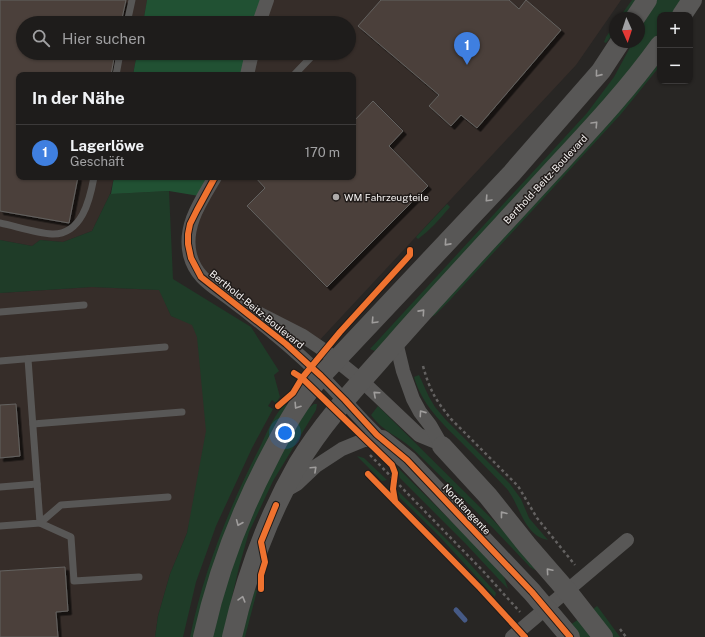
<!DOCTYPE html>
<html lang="de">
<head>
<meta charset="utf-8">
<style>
	:root { --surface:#1e1c1b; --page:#262524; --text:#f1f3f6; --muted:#a1a1a3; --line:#3c3a3a; --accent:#aeabaa }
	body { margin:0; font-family:"Public Sans",sans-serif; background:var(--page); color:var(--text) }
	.controls { position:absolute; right:12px; top:12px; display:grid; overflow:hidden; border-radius:8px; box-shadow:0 1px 3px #0004 }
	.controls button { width:36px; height:36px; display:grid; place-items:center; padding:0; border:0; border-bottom:1px solid var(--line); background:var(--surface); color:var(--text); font:20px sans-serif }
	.compass { position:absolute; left:609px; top:12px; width:36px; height:36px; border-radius:50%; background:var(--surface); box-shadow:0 1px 3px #0004; rotate:177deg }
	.you { position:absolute; left:285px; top:433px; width:14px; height:14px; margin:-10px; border:3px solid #fff; border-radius:50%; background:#1a73e8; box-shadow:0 0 0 6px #1a73e833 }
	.badge { display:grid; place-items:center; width:26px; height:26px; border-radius:50%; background:var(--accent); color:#fff; font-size:13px; font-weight:700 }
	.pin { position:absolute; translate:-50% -33px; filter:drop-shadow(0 1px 2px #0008) }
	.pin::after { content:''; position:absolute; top:21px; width:14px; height:12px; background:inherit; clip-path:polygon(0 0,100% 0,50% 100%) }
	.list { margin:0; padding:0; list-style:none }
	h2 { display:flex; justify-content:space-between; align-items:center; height:52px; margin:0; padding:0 16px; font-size:17px }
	h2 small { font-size:13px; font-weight:400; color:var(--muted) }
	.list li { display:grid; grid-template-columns:26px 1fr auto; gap:12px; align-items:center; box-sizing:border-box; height:56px; padding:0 16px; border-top:1px solid var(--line) }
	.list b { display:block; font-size:15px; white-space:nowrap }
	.list p { margin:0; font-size:13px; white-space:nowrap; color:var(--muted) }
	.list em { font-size:13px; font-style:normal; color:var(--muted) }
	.icon { flex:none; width:22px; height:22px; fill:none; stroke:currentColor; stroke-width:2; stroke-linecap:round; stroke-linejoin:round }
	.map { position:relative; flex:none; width:705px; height:637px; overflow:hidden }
	.search { position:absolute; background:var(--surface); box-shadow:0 1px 3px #0004; left:16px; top:16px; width:340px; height:44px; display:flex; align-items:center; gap:10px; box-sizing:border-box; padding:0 14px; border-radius:22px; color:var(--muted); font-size:15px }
	.panel { position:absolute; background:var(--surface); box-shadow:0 1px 3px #0004; left:16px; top:72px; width:340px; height:108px; border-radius:8px }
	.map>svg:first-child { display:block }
	.built { fill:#362d29 }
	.green { fill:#1f3c28 }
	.forest { fill:#215133 }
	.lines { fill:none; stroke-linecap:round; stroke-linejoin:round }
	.stream { stroke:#465a86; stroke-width:5 }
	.building { fill:#4b413b; stroke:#646260; filter:url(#shadow) }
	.path { stroke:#636160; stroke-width:2.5; stroke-dasharray:3 3; stroke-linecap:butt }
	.lane { stroke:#585756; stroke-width:7 }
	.street { stroke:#585756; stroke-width:14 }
	.secondary { stroke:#585756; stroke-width:20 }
	.cycleway-casing { stroke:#201b19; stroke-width:8 }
	.cycleway { stroke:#ef722f; stroke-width:6 }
	.oneway { stroke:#9f9d9c }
	.poi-dot { fill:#aeabaa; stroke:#201b19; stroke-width:1.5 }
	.labels { text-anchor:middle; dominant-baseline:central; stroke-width:3; stroke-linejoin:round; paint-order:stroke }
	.street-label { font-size:10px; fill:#f6f3f2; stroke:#201b19 }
	.poi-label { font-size:10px; fill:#f6f3f2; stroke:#201b19; text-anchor:start }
</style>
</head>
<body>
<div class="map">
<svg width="705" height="637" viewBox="0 0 705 637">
	<defs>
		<filter id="shadow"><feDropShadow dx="3.5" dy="3.5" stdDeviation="0" flood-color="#0009"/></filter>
	</defs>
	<rect width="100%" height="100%" fill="#282624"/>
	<g class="built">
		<path d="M0 0H147L143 23H23V53H137L133 75H19V177H114L110 194 92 231 63 242 40 240 32 246 0 240Z"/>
		<path d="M270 0H621L576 65 316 344 201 279 187 230 216 177H353V75H248L254 53H349V23H260Z"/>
		<path d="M92 287 160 290 171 316 233 338 187 533 170 574 158 616 155 637H0V293Z"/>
	</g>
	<g class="green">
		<path d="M632 0H637L625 18H619Z"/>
		<path d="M657 0H681L671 15H660V31L617 86 375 351 370 349 587 113 614 77 633 42H639V31Z"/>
		<path d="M615 24V31L606 43 604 42 606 37Z"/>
		<path d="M660 59V66L621 114 450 300 435 315 429 318Z"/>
		<path d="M169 191 173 279 251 327 279 371 274 375 280 397 276 403 272 400 268 406 273 409 252 448 216 526 196 582 183 637H155L158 616 170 574 187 533 206 431 197 337 192 325 171 316 159 290 92 287 0 293V240L32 246 40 240 63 242 92 231 110 194Z"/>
		<path d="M447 204 450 207C440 219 430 230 418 239L416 237Z"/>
		<path d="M419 375 429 397 435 407 446 420 510 484 521 499 529 518 548 540C524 536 520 505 507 489 492 473 477 458 462 443 442 423 422 405 414 377Z"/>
		<path d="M286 404 287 406 194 637H190C204 569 230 505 262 443 267 432 276 411 286 404Z"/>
		<path d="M314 404H317L316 410 273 481 249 532 239 567 223 637H212L236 551 269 476 305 411Z"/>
		<path d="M378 406 495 522 529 559 535 568V570L530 567 493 528 414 450C399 436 383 432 371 415Z"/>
		<path d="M357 456 364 458 387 480 382 481Z"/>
		<path d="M396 466 470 540 504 577 508 589 465 543 400 478Z"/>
		<path d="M398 491 462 555 496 593 495 597 439 536 400 498Z"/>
		<path d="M255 589 257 591 245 637H241Z"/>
		<path d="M597 606 598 607 620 637H613L593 609Z"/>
		<path d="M579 619 592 637H580L570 625Z"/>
	</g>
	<g class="forest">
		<path d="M147 0H263L255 23H143Z"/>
		<path d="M137 53H248L242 75H133Z"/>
		<path d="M114 177H209L199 196 169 191 111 194Z"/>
	</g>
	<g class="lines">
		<path class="stream" d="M456 610 465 620"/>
	</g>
	<g class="building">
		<path d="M0 0H126L121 23H23V53H115L111 75H19V177H78L69 223 0 211Z"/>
		<path d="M381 0H509L519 9 526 0 561 30 477 128 461 115 451 126 429 106 439 95 358 26Z"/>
		<path d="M373 101 403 131 389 146 428 186 327 287 247 206 265 188 255 177H353V122Z"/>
		<path d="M16 404 20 456 0 458V405Z"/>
		<path d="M65 567 68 611 56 612 58 637H0V571Z"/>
	</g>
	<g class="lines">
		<g class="path">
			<path d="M423 366C430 391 435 399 451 419L518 486 537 518 575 565"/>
			<path d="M370 455 483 571 520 612"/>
			<path d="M620 629 626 637"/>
		</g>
		<g class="lane">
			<path d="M127 23 132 0"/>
			<path d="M116 75 120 53"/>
			<path d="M294 75 313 55"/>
			<path d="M0 223C15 226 36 233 52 234 82 235 90 199 94 177"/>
			<path d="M0 312 84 305"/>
			<path d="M0 361 165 347"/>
			<path d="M33 424 182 412"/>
			<path d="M0 487 37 484"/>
			<path d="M0 526 40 523 28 359"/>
			<path d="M139 577 74 581 71 537 40 523 61 505 168 497"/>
		</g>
		<g class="street">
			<path d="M259 23 267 0"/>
			<path d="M247 75 252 53"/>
			<path d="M215 177C201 201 183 226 190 255 196 278 213 286 230 299 262 323 295 349 323 378 343 398 361 421 382 440"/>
			<path d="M254 311 303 336 325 351 362 381 419 435 436 442 442 446"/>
			<path d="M396 342 403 371 413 399 420 412 430 425 442 446"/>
			<path d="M283 492 297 484 316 466 342 449 364 440H382"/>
			<path d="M512 637 627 540"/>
		</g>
		<g class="secondary">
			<path d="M682 15 692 0"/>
			<path d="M635 18 647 0"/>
			<path d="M382 440 407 460 532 592 570 637"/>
			<path d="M442 446 488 496 527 545 567 591 603 637"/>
			<path d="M203 637C217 574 239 515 269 458 285 427 298 402 321 376L512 173 601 71 620 42"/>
			<path d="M232 637C246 576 267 518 298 464 325 419 361 382 396 342 446 285 499 229 551 172 589 131 627 91 660 45"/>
		</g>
		<g class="cycleway-casing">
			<g id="cycleway">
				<path d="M215 177 197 210 190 224 188 234V244L191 258 201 277 286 344 321 376 345 400 377 435 407 460 532 592 570 637"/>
				<path d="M294 373 302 378 392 465 395 473 393 489 395 501"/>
				<path d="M278 406 293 393 302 378 340 332 410 255V250"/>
				<path d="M368 474 480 588 525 637"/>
				<path d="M261 589V575L265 562 261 542 276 505"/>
			</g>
		</g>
		<use href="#cycleway" class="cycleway"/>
	</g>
	<defs><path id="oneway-chevron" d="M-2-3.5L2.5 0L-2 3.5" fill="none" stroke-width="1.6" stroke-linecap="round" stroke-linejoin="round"/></defs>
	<g class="oneway">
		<use href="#oneway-chevron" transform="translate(598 74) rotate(129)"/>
		<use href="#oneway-chevron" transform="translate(595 124) rotate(-47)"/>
		<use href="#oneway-chevron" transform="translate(488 199) rotate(133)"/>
		<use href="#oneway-chevron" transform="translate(447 243) rotate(132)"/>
		<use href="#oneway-chevron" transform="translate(422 312) rotate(-48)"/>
		<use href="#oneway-chevron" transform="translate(374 321) rotate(133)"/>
		<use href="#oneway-chevron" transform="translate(376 394) rotate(-138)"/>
		<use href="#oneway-chevron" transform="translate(297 406) rotate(123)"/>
		<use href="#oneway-chevron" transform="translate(422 413) rotate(-125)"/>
		<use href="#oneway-chevron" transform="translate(314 469) rotate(-43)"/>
		<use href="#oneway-chevron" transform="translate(503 514) rotate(-128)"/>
		<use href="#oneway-chevron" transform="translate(239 523) rotate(113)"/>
		<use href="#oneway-chevron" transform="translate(549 571) rotate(-131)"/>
		<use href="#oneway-chevron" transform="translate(242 599) rotate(-74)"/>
	</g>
	<circle class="poi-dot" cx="336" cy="197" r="4"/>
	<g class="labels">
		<g class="street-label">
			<text transform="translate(545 179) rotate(-47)">Berthold-Beitz-Boulevard</text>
			<text transform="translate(257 309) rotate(39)">Berthold-Beitz-Boulevard</text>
			<text transform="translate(467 509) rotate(47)">Nordtangente</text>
		</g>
		<g class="poi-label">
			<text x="344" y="197">WM Fahrzeugteile</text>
		</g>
	</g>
</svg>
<div class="controls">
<button>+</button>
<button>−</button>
</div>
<svg class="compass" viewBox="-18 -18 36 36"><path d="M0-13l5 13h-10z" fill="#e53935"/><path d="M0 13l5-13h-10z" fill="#a1a1a3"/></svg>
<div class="you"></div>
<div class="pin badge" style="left:467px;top:65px;background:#3f7fe0">1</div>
<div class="search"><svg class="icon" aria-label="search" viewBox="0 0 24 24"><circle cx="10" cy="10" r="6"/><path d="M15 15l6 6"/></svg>Hier suchen</div>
<section class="panel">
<h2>In der Nähe<small></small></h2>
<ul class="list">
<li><span class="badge" style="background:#3f7fe0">1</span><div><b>Lagerlöwe</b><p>Geschäft</p></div><em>170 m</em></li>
</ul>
</section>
</div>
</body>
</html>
